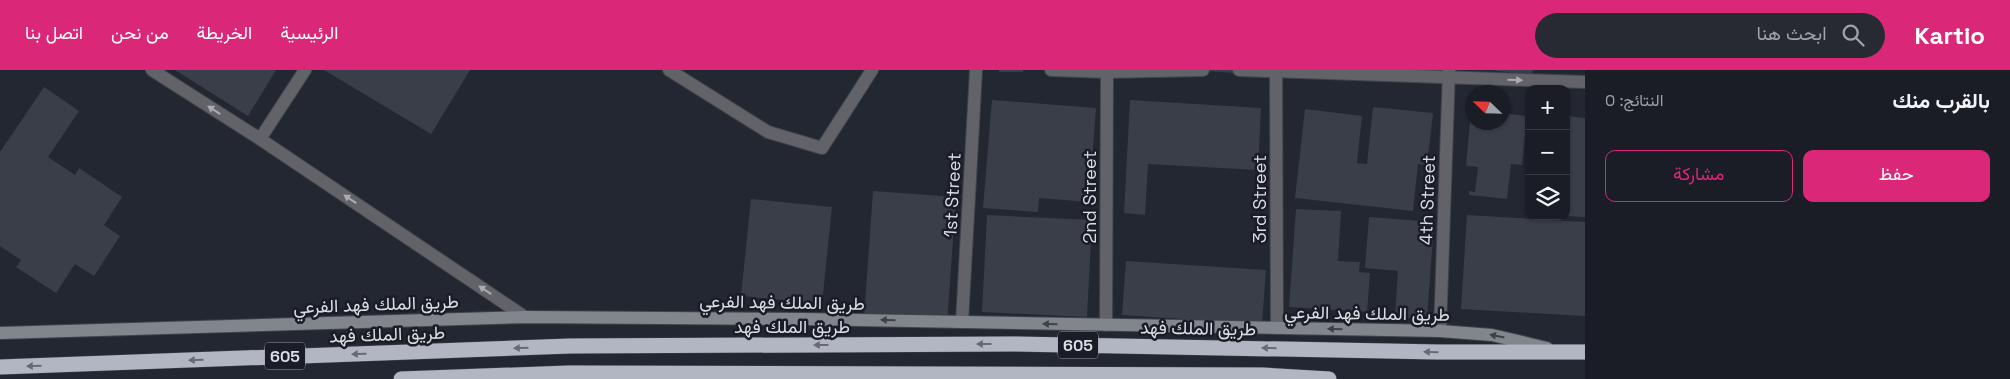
<!DOCTYPE html>
<html lang="ar">
<head>
<meta charset="utf-8">
<style>
	:root { --surface:#1a1d25; --page:#272a32; --text:#f1f3f6; --muted:#9fa2a7; --line:#383b42; --accent:#db2777 }
	body { margin:0; font-family:"Space Grotesk",Vazirmatn,sans-serif; background:var(--page); color:var(--text); direction:rtl }
	.controls { position:absolute; right:15px; top:15px; display:grid; overflow:hidden; border-radius:10px; box-shadow:0 1px 4px #0004 }
	.controls button { width:45px; height:45px; display:grid; place-items:center; padding:0; border:0; border-bottom:1px solid var(--line); background:var(--surface); color:var(--text); font:25px sans-serif }
	.compass { position:absolute; left:1465px; top:15px; width:45px; height:45px; border-radius:50%; background:var(--surface); box-shadow:0 1px 4px #0004; rotate:293deg }
	.list { margin:0; padding:0; list-style:none }
	h2 { display:flex; justify-content:space-between; align-items:center; height:65px; margin:0; padding:0 20px; font-size:21px }
	h2 small { font-size:16px; font-weight:400; color:var(--muted) }
	.actions { display:flex; gap:10px; padding:15px 20px }
	.actions a { flex:1; padding:11px 0; border:1px solid var(--accent); border-radius:10px; text-align:center; font-size:18px; color:var(--accent) }
	.actions .main { background:var(--accent); color:#fff }
	.icon { flex:none; width:28px; height:28px; fill:none; stroke:currentColor; stroke-width:2; stroke-linecap:round; stroke-linejoin:round }
	.map { position:relative; flex:none; width:1585px; height:309px; overflow:hidden; direction:ltr }
	header { display:flex; align-items:center; gap:30px; box-sizing:border-box; height:70px; padding:0 25px; background:var(--accent); color:#fff }
	header strong { font-size:24px }
	nav { display:flex; gap:28px; margin-inline-start:auto; font-size:18px }
	.search { width:350px; height:45px; background:var(--page); display:flex; align-items:center; gap:12px; box-sizing:border-box; padding:0 18px; border-radius:28px; color:var(--muted); font-size:19px }
	main { display:flex }
	aside { flex:1; background:var(--surface) }
	.map>svg:first-child { display:block }
	.building { fill:#3a3e48 }
	.lines { fill:none; stroke-linecap:round; stroke-linejoin:round }
	.minor-casing { stroke:#40444d; stroke-width:14 }
	.secondary-casing { stroke:#40444d; stroke-width:14 }
	.motorway-casing { stroke:#40444d; stroke-width:16 }
	.minor { stroke:#616368; stroke-width:12 }
	.secondary { stroke:#81858c; stroke-width:12 }
	.motorway { stroke:#b1b6c2; stroke-width:15 }
	.oneway { fill:#aaacb2 }
	.oneway2 { fill:#3e414a }
	.oneway3 { fill:#666a74 }
	.labels { text-anchor:middle; dominant-baseline:central; stroke-width:5; stroke-linejoin:round; paint-order:stroke }
	.shield { fill:#1a1d27; stroke:#a0a3ab; stroke-width:1 }
	.shield-label { font-size:16px; font-weight:bold; fill:#dadde3 }
	.street-label { font-size:18px; fill:#dadde3; stroke:#1a1d27 }
</style>
</head>
<body>
<header>
<strong>Kartio</strong>
<div class="search"><svg class="icon" aria-label="search" viewBox="0 0 24 24"><circle cx="10" cy="10" r="6"/><path d="M15 15l6 6"/></svg>ابحث هنا</div>
<nav><a>الرئيسية</a><a>الخريطة</a><a>من نحن</a><a>اتصل بنا</a></nav>
</header>
<main>
<aside>
<h2>بالقرب منك<small>النتائج: 0</small></h2>
<ul class="list">
</ul>
<div class="actions"><a class="main">حفظ</a><a>مشاركة</a></div>
</aside>
<div class="map">
<svg width="1585" height="309" viewBox="0 0 1585 309">
	<rect width="100%" height="100%" fill="#232731"/>
	<g class="building">
		<path d="M175 0H276L248 46Z"/>
		<path d="M324 0H470L431 64Z"/>
		<rect x="999" y="0" width="24" height="2"/>
		<path d="M1206 0H1264L1263 5 1206 1Z"/>
		<path d="M1490 0H1533L1532 5Z"/>
		<path d="M44 17 79 41 48 87 75 105 79 98 122 127 104 155 120 166 94 206 75 194 56 223 16 197 21 190 0 176V82Z"/>
		<path d="M992 30 1096 38 1089 132 1039 128 1038 142 983 138Z"/>
		<path d="M1130 30 1261 38 1258 100 1148 94 1145 145 1124 143Z"/>
		<path d="M1373 37 1433 43 1427 95 1418 94 1413 141 1295 128 1305 39 1362 46 1357 93 1367 94Z"/>
		<path d="M1471 40 1472 52H1502V43L1527 46 1522 95 1511 94 1507 129 1469 125V121L1475 122 1478 97 1466 96Z"/>
		<path d="M1566 46 1585 48V147L1566 146Z"/>
		<path d="M873 121 956 127 947 255 864 249Z"/>
		<path d="M751 129 832 137 822 234 741 226Z"/>
		<path d="M1296 139 1341 141 1338 191 1360 192 1359 202 1370 203 1367 242 1289 237Z"/>
		<path d="M987 145 1092 150 1087 247 982 242Z"/>
		<path d="M1467 145 1585 152V246L1461 239Z"/>
		<path d="M1369 147 1434 152 1427 249 1395 247 1398 201 1365 198Z"/>
		<path d="M1126 191 1266 200 1262 254 1122 245Z"/>
	</g>
	<g class="lines">
		<g class="minor-casing">
			<g id="minor">
				<path d="M152 0 260 69 525 247"/>
				<path d="M669 0 768 62 822 78 872 0"/>
				<path d="M1051 0 1107 2 1203 0"/>
				<path d="M1239 0 1585 12"/>
				<path d="M1276 0 1277 258"/>
				<path d="M260 69 305 0"/>
				<path d="M962 252 976 0"/>
				<path d="M1106 255 1107 0"/>
				<path d="M1440 261 1449 0"/>
			</g>
		</g>
		<g class="secondary-casing">
			<path id="secondary" d="M0 263 525 247 803 249 1440 261 1492 265 1547 278"/>
		</g>
		<g class="motorway-casing">
			<g id="motorway">
				<path d="M0 297 570 276 1012 274 1438 282H1585"/>
				<path d="M401 309 569 303 1262 305 1329 309"/>
			</g>
		</g>
		<use href="#minor" class="minor"/>
		<use href="#secondary" class="secondary"/>
		<use href="#motorway" class="motorway"/>
	</g>
	<defs><path id="oneway-solid" d="M-6-.8H1V-3.2L6.5 0L1 3.2V.8H-6Z" transform="scale(1.25)"/></defs>
	<g class="oneway">
		<use href="#oneway-solid" transform="translate(1515 10) rotate(2)"/>
		<use href="#oneway-solid" transform="translate(214 40) rotate(-147)"/>
		<use href="#oneway-solid" transform="translate(350 129) rotate(-146)"/>
		<use href="#oneway-solid" transform="translate(485 220) rotate(-146)"/>
	</g>
	<g class="oneway2">
		<use href="#oneway-solid" transform="translate(888 250) rotate(-179)"/>
		<use href="#oneway-solid" transform="translate(1050 254) rotate(-179)"/>
		<use href="#oneway-solid" transform="translate(1335 259) rotate(-179)"/>
		<use href="#oneway-solid" transform="translate(1497 266) rotate(-169)"/>
	</g>
	<g class="oneway3">
		<use href="#oneway-solid" transform="translate(984 274) rotate(180)"/>
		<use href="#oneway-solid" transform="translate(821 275) rotate(180)"/>
		<use href="#oneway-solid" transform="translate(521 278) rotate(178)"/>
		<use href="#oneway-solid" transform="translate(1269 278) rotate(-179)"/>
		<use href="#oneway-solid" transform="translate(1431 282) rotate(-179)"/>
		<use href="#oneway-solid" transform="translate(359 284) rotate(178)"/>
		<use href="#oneway-solid" transform="translate(196 290) rotate(178)"/>
		<use href="#oneway-solid" transform="translate(34 296) rotate(178)"/>
	</g>
	<g class="labels">
		<g class="shield">
			<rect x="1058" y="261.5" width="40" height="27" rx="4"/>
			<rect x="265" y="272.5" width="40" height="27" rx="4"/>
		</g>
		<g class="shield-label">
			<text x="1078" y="275">605</text>
			<text x="285" y="286">605</text>
		</g>
		<g class="street-label">
			<text transform="translate(952 125) rotate(-87)">1st Street</text>
			<text transform="translate(1089 127) rotate(-90)">2nd Street</text>
			<text transform="translate(1259 129) rotate(-90)">3rd Street</text>
			<text transform="translate(1427 130) rotate(-88)">4th Street</text>
			<text transform="translate(782 232) rotate(1)">طريق الملك فهد الفرعي</text>
			<text transform="translate(376 234) rotate(-2)">طريق الملك فهد الفرعي</text>
			<text transform="translate(1367 243) rotate(1)">طريق الملك فهد الفرعي</text>
			<text x="792" y="256">طريق الملك فهد</text>
			<text transform="translate(1198 258) rotate(1)">طريق الملك فهد</text>
			<text transform="translate(387 264) rotate(-2)">طريق الملك فهد</text>
		</g>
	</g>
</svg>
<div class="controls">
<button>+</button>
<button>−</button>
<button><svg class="icon" aria-label="layers" viewBox="0 0 24 24"><path d="M12 4l9 5-9 5-9-5zM3 14l9 5 9-5"/></svg></button>
</div>
<svg class="compass" viewBox="-18 -18 36 36"><path d="M0-13l5 13h-10z" fill="#e53935"/><path d="M0 13l5-13h-10z" fill="#9fa2a7"/></svg>
</div>
</main>
</body>
</html>
